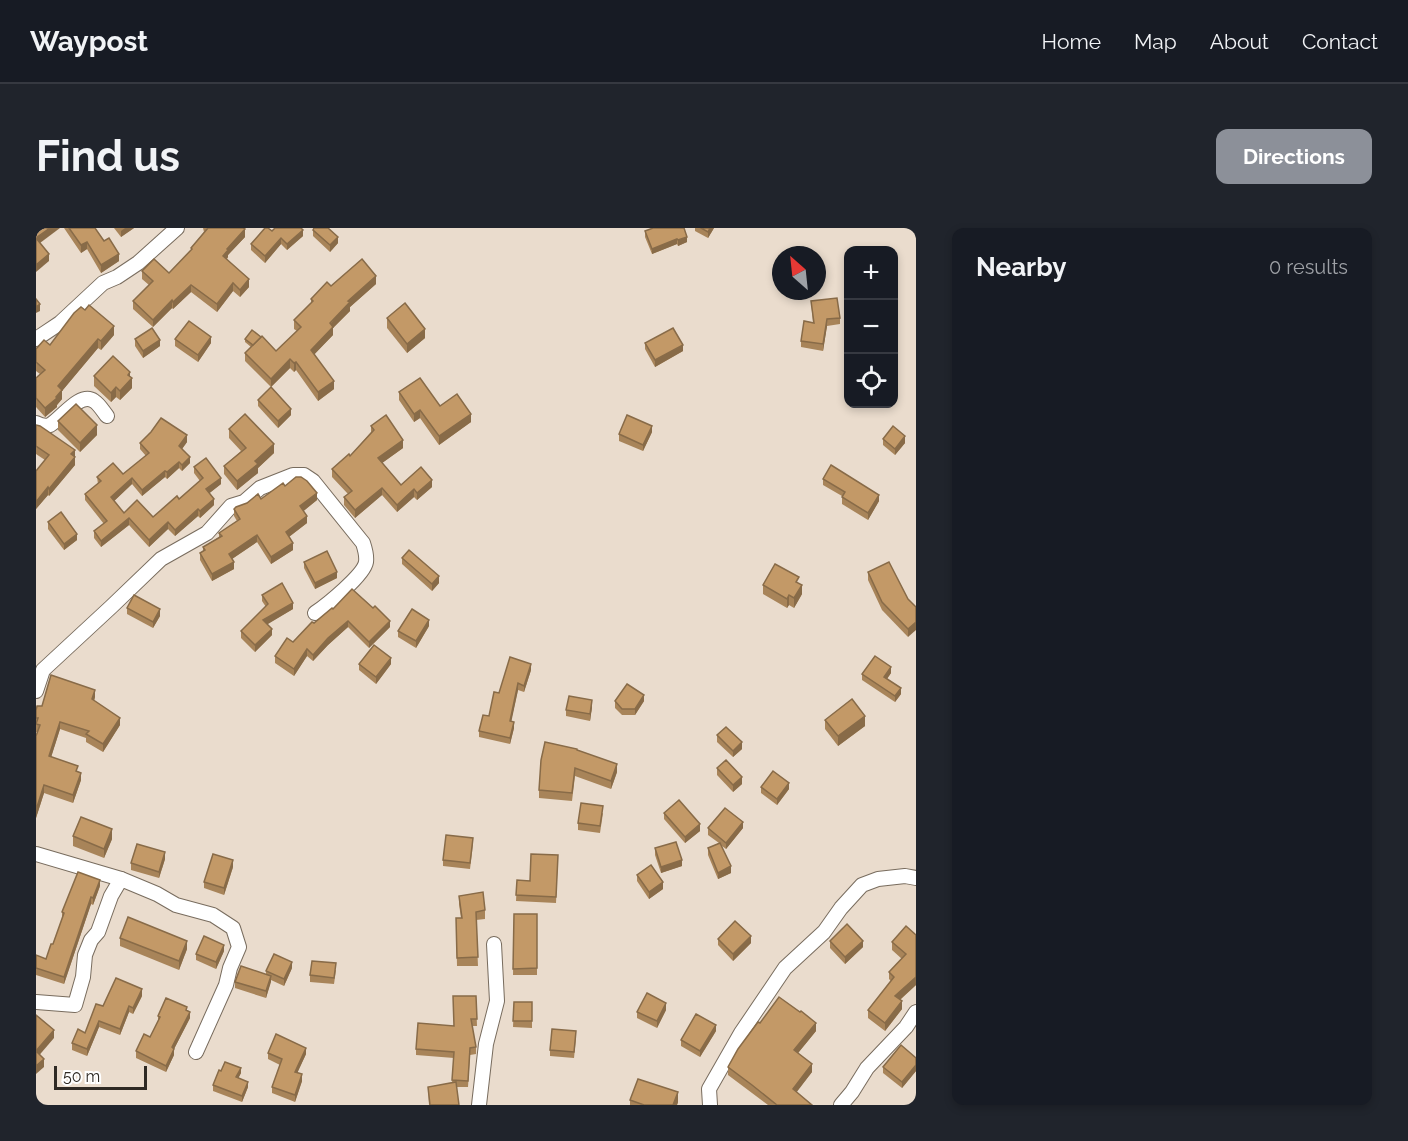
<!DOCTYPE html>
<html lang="en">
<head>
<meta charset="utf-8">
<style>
	:root { --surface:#171b24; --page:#20242c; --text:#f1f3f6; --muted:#9ea1a6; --line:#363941; --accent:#8c9099 }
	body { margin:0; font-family:Raleway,sans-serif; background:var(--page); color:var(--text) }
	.controls { position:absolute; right:18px; top:18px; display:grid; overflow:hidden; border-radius:12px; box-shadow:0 3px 9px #0003 }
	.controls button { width:54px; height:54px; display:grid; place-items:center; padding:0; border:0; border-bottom:2px solid var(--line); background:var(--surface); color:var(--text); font:30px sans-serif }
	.compass { position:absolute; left:736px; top:18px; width:54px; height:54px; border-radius:50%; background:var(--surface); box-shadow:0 3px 9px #0003; rotate:333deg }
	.scale { position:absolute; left:18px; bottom:15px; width:93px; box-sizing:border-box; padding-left:6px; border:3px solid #2f2a24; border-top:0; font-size:16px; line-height:21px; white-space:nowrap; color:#2f2a24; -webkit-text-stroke:4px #fff; paint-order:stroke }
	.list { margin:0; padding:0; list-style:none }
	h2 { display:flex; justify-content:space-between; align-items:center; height:78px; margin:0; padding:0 24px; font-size:26px }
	h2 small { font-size:20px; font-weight:400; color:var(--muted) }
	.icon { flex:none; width:33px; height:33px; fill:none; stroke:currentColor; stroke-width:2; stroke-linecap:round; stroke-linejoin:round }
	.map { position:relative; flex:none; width:880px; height:877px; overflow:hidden; border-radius:12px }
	header { display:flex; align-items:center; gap:36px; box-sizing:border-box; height:84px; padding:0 30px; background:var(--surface); border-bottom:2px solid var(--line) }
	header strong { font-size:28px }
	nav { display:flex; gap:33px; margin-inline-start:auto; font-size:21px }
	.intro { display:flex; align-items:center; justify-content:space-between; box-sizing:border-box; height:144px; padding:0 36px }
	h1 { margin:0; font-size:42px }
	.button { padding:15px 27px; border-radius:12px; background:var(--accent); color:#fff; font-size:21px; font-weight:700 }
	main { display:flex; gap:36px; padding:0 36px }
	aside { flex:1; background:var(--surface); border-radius:12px; box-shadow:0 3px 9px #0003 }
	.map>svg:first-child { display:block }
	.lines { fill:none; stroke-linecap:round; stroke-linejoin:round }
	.minor-casing { stroke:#786c5e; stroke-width:16 }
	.minor { stroke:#fff; stroke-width:14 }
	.wall { fill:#a88459 }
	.shaded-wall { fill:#886b48 }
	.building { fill:#c39967; stroke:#886b48; stroke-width:1.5 }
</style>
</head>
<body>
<header>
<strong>Waypost</strong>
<nav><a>Home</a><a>Map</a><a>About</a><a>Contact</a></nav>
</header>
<div class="intro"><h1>Find us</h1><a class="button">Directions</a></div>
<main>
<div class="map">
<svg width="880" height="877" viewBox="0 0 880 877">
	<rect width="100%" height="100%" fill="#eadccd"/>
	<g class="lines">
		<g class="minor-casing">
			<g id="minor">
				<path d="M0 111 24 95 67 55 81 49 102 35 141 0"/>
				<path d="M0 195C4 197 9 199 14 197 25 191 44 163 58 173 63 176 67 183 71 188"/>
				<path d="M0 463 7 442 75 379 125 331 171 305 195 278 208 274 224 260 257 247H268L277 253 327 315C329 321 331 327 330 334 328 347 291 377 279 385"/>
				<path d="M0 626 85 651 121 666 140 677 177 687 197 700 203 719 194 740 190 757 160 824"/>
				<path d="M0 774 39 777 47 749 49 727 55 712 62 704 75 668 85 651"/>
				<path d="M443 877 450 816 461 773 458 716"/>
				<path d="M674 877 673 861 705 805 749 740 788 704 805 680 826 657 842 651 869 648 880 650"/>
				<path d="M805 877 816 864 831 840 870 799 880 784"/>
			</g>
		</g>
		<use href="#minor" class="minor"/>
	</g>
	<g class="wall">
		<path d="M28 0H59L83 33 65 45 51 21 45 25Z"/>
		<path d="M78 0H98L85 9Z"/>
		<path d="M167 0H207L209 9 192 27V29L191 31 213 59 204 69 197 63 181 84 155 64 137 81 136 80 117 99 97 81V73L113 57 106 51V43L133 45 155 22V20L168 4Z"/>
		<path d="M659 0H678L672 10 659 3Z"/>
		<path d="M277 2 302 15 294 24 277 8Z"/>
		<path d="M236 3 267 8 251 22 245 16 229 35 215 22V16Z"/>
		<path d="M609 3 651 14 642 18 641 16 616 26 609 9Z"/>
		<path d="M340 56 314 79V83L297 100V107L278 126 298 161 282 173 260 142 258 144 254 140 235 159 209 133V125L215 119 209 114V111L240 123 261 103 258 101V92L275 75V71L295 58Z"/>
		<path d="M775 73 804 90V96L791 98 787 123 765 119V113L777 95Z"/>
		<path d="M351 90 389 110 371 125 351 100Z"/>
		<path d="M78 107 65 122 62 120 26 163V171L21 177V179L9 189 0 179V150L4 146 0 143V121L14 117Z"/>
		<path d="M99 111 124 118 107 130 99 118Z"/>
		<path d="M139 111 175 115 162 134 139 118Z"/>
		<path d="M609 115 647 123 619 139 609 121Z"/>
		<path d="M58 148 94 149 96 160 84 172 80 169 75 174 58 158Z"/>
		<path d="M363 164 404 178 435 194 403 217 384 190 378 194 363 172Z"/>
		<path d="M222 172 255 187 242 200 222 178Z"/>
		<path d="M22 193 61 207 44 224 22 202Z"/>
		<path d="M0 197 39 230V237L13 268 12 267 0 281V243L9 232 0 226Z"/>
		<path d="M335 198 367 220 346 235 365 257 396 259 381 272 378 269 361 284 346 267 319 290 308 277V269L312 266 296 249V241L314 228 335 204Z"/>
		<path d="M193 201 238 225 222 240V245L201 262 188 246V238L205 223 193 210Z"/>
		<path d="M616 204 607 223 583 213V206Z"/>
		<path d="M847 211 869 215 859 227 847 217Z"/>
		<path d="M151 214 146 221 154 235 146 243 143 240 131 251 129 249 106 268 96 256 78 273 88 285 117 289 143 271 164 253 158 245V239L185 256 173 265 178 277 164 290 162 288 139 308 132 301 113 319 93 297 65 319 58 310V303L68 296 49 272V266L62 256 61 249 87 246 110 228 104 221V215Z"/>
		<path d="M787 251 843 273 832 292 806 276V268L787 257Z"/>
		<path d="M249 258 281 272 267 283 271 295 253 309 257 322 235 336 221 314 196 331 198 341 176 353 164 332V325L167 323V319L183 309V305L201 293 198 288V281L225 271Z"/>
		<path d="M12 294 41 312 28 322 12 301Z"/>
		<path d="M366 330 403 355 396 363 366 336Z"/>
		<path d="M268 334 301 350 279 361 268 340Z"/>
		<path d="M832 344 880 379 872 409 846 382 832 352Z"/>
		<path d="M763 355 766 366 758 380 753 377 751 380 727 366V357Z"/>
		<path d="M226 367 257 381 231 396 236 407 219 424 205 410V403L230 379 226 373Z"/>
		<path d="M91 380 124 388 117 400 91 386Z"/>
		<path d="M297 381 354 399 333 420 312 399 292 417 277 433 271 428 258 448 239 435V428L257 414 278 395Z"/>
		<path d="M393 398 380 420 362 409V403Z"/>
		<path d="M323 436H355L340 456 323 442Z"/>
		<path d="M495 442 488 464 482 462 475 493 478 500 474 516 443 509V503L453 488 463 465Z"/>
		<path d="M855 445 851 451 865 466 859 474 826 452V446Z"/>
		<path d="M59 469 58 473 84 497 67 524 50 514V510L24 501 15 529 42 544 45 552 37 575 8 565 0 590V508L1 504H0V482L6 478Z"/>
		<path d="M579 473H608L599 487H586L579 480Z"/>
		<path d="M556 479 554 493 530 488V482Z"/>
		<path d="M789 492 829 498 802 518 789 501Z"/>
		<path d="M681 507 706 521 697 529 681 514Z"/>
		<path d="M541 522 581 544 575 561 539 548 536 573 503 570V562Z"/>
		<path d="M681 540 706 556 697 564 681 547Z"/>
		<path d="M725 559 753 561 741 577 725 565Z"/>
		<path d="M567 585 564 605 542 602V595Z"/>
		<path d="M628 585 664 603 649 615 628 591Z"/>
		<path d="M672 600H707L690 621 686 618 695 645 682 651 672 627V620L683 615 672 607Z"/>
		<path d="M37 608 76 611 68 630 37 618Z"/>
		<path d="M437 616 434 641 407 638V632Z"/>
		<path d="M619 620 646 638 625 645 619 627Z"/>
		<path d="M522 627 520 675 480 673 481 652 494 653Z"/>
		<path d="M129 631 123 650 95 642V635Z"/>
		<path d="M197 639 188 667 168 660V654Z"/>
		<path d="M601 647 627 661 613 671 601 653Z"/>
		<path d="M64 658 57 677 55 676 28 756 0 747V748V727L10 731 17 716 26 691V684Z"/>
		<path d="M423 668 449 682V691L440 692 442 738H421L420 690H425L423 676Z"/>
		<path d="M478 686H501V747H477Z"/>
		<path d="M880 707V757L864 772 866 781 849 803 832 790V782L855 753 853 751V744L866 731 856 722V714Z"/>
		<path d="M84 710 151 721 143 742 84 718Z"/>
		<path d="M682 711 715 715 697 733 682 717Z"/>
		<path d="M794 713 827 719 809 736 794 720Z"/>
		<path d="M188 723 180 741 160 732V726Z"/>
		<path d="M256 740 248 758 235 752 230 770 199 760V754L230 746V743Z"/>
		<path d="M300 742 298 756 274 754V747Z"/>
		<path d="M106 768 97 786 93 784 84 807 63 799 51 828 36 822V815L49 805 67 778Z"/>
		<path d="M440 768 441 798H436L440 819V826L434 827 432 859H420L423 877H393L392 859 416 855 418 830 380 827V821L418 798Z"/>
		<path d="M478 774H496V800L477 799Z"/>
		<path d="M630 782 621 800 601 790V784Z"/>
		<path d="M151 783 154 790 138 821V827L130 844 100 830V823L114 809 122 794V788Z"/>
		<path d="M724 795 780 803 762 825 776 844 760 864 776 877H732L692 847V839Z"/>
		<path d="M680 803 664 829 645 818V812Z"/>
		<path d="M540 810 538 830 514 828V822Z"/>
		<path d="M232 825 270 826 261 845 266 853 259 874 236 865V859L244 837 232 831Z"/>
		<path d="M880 830V843L866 860 847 845V839Z"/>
		<path d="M185 843 205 845 202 850 212 859 206 874 177 863V857Z"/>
		<path d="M594 872 642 874 641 877H594Z"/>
	</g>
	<g class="shaded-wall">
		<path d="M14 0H24L0 18V10Z"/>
		<path d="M89 0H98L85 9V3Z"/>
		<path d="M674 0H678L672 10V4Z"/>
		<path d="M209 1V9L192 27V29L187 36V28L191 21Z"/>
		<path d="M267 2V8L251 22V16Z"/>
		<path d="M302 9V15L294 24V17Z"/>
		<path d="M651 9V14L642 18V12Z"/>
		<path d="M245 10V16L229 35V28Z"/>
		<path d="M641 11V16L616 26V21Z"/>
		<path d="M51 14V21L45 25V17Z"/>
		<path d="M13 26V33L0 44V37Z"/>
		<path d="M83 26V33L65 45V37Z"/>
		<path d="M340 48V56L314 79V83L297 100V107L275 130V122L312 73Z"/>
		<path d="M213 51V59L204 69V62Z"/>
		<path d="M197 55V63L181 84V76Z"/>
		<path d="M155 57V64L137 81V74Z"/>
		<path d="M136 72V80L117 99V92Z"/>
		<path d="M4 76V83L0 85V79Z"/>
		<path d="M791 91V98L787 123V116Z"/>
		<path d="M78 98V107L65 122V113Z"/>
		<path d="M389 101V110L371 125V116Z"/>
		<path d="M175 109V115L162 134V127Z"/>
		<path d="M62 111V120L26 163V171L21 177V179L9 189V180L22 158Z"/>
		<path d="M124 112V118L107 130V123Z"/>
		<path d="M647 117V123L619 139V132Z"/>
		<path d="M254 131V140L235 159V151Z"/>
		<path d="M260 134V142L258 144V135Z"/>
		<path d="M94 144V152L96 150V160L84 172V163Z"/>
		<path d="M298 153V161L282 173V164Z"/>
		<path d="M80 159V169L75 174V165Z"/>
		<path d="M255 181V187L242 200V193Z"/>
		<path d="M384 182V190L378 194V186Z"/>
		<path d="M435 186V194L403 217V208Z"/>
		<path d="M61 197V207L44 224V215Z"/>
		<path d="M616 198V204L607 223V217Z"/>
		<path d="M151 207V214L143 225V218Z"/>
		<path d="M869 208V215L859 227V221Z"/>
		<path d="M367 212V220L342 238V230Z"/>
		<path d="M238 216V225L222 240V245L201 262V253L219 233Z"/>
		<path d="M39 222V237L13 268V261L35 226Z"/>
		<path d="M154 229V235L146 243V237Z"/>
		<path d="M143 234V240L131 251V244Z"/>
		<path d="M129 243V249L106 268V262Z"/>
		<path d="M96 250V256L75 276V269Z"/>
		<path d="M185 250V256L170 268V261Z"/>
		<path d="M396 252V259L381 272V265Z"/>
		<path d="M12 259V267L0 281V274Z"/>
		<path d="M346 260V267L319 290V282Z"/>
		<path d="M378 261V269L361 284V277Z"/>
		<path d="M281 265V272L264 286V278Z"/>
		<path d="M843 267V273L832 292V285Z"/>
		<path d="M178 271V277L164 290V283Z"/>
		<path d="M162 281V288L139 308V302Z"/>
		<path d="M271 288V295L250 311V304Z"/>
		<path d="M93 290V297L65 319V313Z"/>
		<path d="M132 294V301L113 319V312Z"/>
		<path d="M41 306V312L28 322V316Z"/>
		<path d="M221 307V314L193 333V326Z"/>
		<path d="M257 315V322L235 336V329Z"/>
		<path d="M198 334V341L176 353V346Z"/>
		<path d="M301 344V350L279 361V355Z"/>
		<path d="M403 348V355L396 363V356Z"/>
		<path d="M766 357V366L758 380V370Z"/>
		<path d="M753 367V377L751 380V371Z"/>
		<path d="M257 375V381L227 399V392Z"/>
		<path d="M124 381V388L117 400V394Z"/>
		<path d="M393 392V398L380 420V413Z"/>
		<path d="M312 393V399L292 417 277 433V427L292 410Z"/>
		<path d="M354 393V399L333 420V414Z"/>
		<path d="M880 394V402L872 409V401Z"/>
		<path d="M236 401V407L219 424V417Z"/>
		<path d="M271 421V428L258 448V441Z"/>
		<path d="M355 430V436L340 456V449Z"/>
		<path d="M495 436V442L488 464V458Z"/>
		<path d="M855 439V445L848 455V449Z"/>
		<path d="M482 455V462L474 500V493Z"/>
		<path d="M865 460V466L859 474V468Z"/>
		<path d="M59 462V469L56 479V471Z"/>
		<path d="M608 467V473L599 487V481Z"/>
		<path d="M556 472V479L554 493V486Z"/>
		<path d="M829 488V498L802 518V508Z"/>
		<path d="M84 490V497L67 524V516Z"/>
		<path d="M24 494V501L13 536V528Z"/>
		<path d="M478 494V500L474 516V510Z"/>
		<path d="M706 514V521L697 529V523Z"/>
		<path d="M581 536V544L575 561V553Z"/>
		<path d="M45 545V552L37 575V567Z"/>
		<path d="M706 549V556L697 564V557Z"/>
		<path d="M753 555V561L741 577V571Z"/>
		<path d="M8 557V565L0 590V582Z"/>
		<path d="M707 594V600L690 621V615Z"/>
		<path d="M664 596V603L649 615V609Z"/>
		<path d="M76 601V611L68 630V621Z"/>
		<path d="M129 624V631L123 650V644Z"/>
		<path d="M197 632V639L188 667V660Z"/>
		<path d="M646 632V638L625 645V639Z"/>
		<path d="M695 638V645L682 651V645Z"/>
		<path d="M64 652V658L57 677V670Z"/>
		<path d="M627 654V661L613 671V664Z"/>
		<path d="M55 669V676L28 756V749Z"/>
		<path d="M715 708V715L697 733V726Z"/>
		<path d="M151 713V721L143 742V733Z"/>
		<path d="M827 713V719L809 736V729Z"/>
		<path d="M188 717V723L180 741V734Z"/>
		<path d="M256 734V740L248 758V751Z"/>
		<path d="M235 748V754L230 770V763Z"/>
		<path d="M880 749V757L859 776V768Z"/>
		<path d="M106 761V768L97 786V780Z"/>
		<path d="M866 773V781L849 803V795Z"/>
		<path d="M630 775V782L621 800V793Z"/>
		<path d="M93 778V784L84 807V801Z"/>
		<path d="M154 784V790L138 821V827L130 844V838L136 819Z"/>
		<path d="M63 793V799L51 828V821Z"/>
		<path d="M780 795V803L758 830V822Z"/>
		<path d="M680 797V803L664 829V823Z"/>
		<path d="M18 802V810L0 831V823Z"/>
		<path d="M270 820V826L259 850V844Z"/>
		<path d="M8 831V839L0 846V838Z"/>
		<path d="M776 836V844L757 869V861Z"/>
		<path d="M880 837V843L866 860V854Z"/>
		<path d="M205 840V845L200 855V849Z"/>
		<path d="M266 846V853L259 874V867Z"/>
		<path d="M212 854V859L206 874V868Z"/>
		<path d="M642 864V874L641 877H637Z"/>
	</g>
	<g class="building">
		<path d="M0 0H14L0 10 13 26 0 37Z"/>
		<path d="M33 0H59L68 13 73 10 83 26 65 37 51 14 45 17Z"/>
		<path d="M172 0H207L209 1 191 21 192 22 187 28 213 51 204 62 197 55 181 76 155 57 137 74 136 72 117 92 97 73 117 53 106 43 118 31 133 45 156 21 155 20Z"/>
		<path d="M229 0H232L236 3 239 0H265L267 2 251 16 245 10 229 28 215 16Z"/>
		<path d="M278 0H292L302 9 294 17 277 2Z"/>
		<path d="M617 0H648L651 9 642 12 641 11 616 21 609 3Z"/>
		<path d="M665 0H674L672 4Z"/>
		<path d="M326 31 340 48 312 73 314 74 294 95 297 99 275 122 298 153 282 164 260 134 258 135 254 131 235 151 209 125 226 108 240 123 265 99 258 92 277 73 275 71 291 54 295 58Z"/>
		<path d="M801 70 804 90 791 91 787 116 765 113 768 93 778 95 775 73Z"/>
		<path d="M0 71 4 76 0 79Z"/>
		<path d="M369 75 389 101 371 116 351 90Z"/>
		<path d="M53 77 78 98 65 113 62 111 22 158 26 162 20 169 21 170 9 180 0 170V150L9 142 0 134V121L8 112 14 117 38 85 45 79 49 82Z"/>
		<path d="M153 93 175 109 162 127 139 111Z"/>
		<path d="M116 100 124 112 107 123 99 111Z"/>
		<path d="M637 100 647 117 619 132 609 115Z"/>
		<path d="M216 102 225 109 217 117 209 111Z"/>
		<path d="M77 128 94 144 92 147 96 150 84 163 80 159 75 165 58 148Z"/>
		<path d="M384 150 404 178 421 166 435 186 403 208 384 182 378 186 363 164Z"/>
		<path d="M235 159 255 181 242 193 222 172Z"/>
		<path d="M40 176 61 197 44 215 22 193Z"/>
		<path d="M209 186 238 216 219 233 222 236 201 253 188 238 210 220 193 201Z"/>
		<path d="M350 187 367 212 342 230 365 257 385 239 396 252 381 265 378 261 361 277 346 260 319 282 308 269 316 263 296 241 313 226 314 228 338 202 335 198Z"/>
		<path d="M591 187 616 198 607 217 583 206Z"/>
		<path d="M125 190 151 207 143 218 154 229 146 237 143 234 131 244 129 243 106 262 96 250 75 269 88 285 101 272 117 289 141 268 143 271 167 250 158 239 170 230 185 250 170 261 178 271 164 283 162 281 139 302 132 294 113 312 93 290 65 313 58 303 71 293 49 266 65 253 61 249 77 235 87 246 113 225 104 215 115 204Z"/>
		<path d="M0 197 4 198 39 222 35 226 39 229 13 261 12 259 0 274V243L13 227 0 218Z"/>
		<path d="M857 198 869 208 859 221 847 211Z"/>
		<path d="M795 237 843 267 832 285 806 269 809 264 787 251Z"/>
		<path d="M260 249H265L271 253 281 265 264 278 271 288 250 304 257 315 235 329 221 307 193 326 198 334 176 346 164 325 169 322 167 319 186 308 183 305 204 291 198 281 200 279 211 275 222 266 225 271 247 255 249 258Z"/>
		<path d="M25 284 41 306 28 316 12 294Z"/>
		<path d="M373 322 403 348 396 356 366 330Z"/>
		<path d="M291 323 301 344 279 355 268 334Z"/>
		<path d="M853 334 872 371 880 379V394L872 401 846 374 832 344Z"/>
		<path d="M739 336 763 349 760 354 766 357 758 370 753 367 751 371 727 357Z"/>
		<path d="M246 355 257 375 227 392 236 401 219 417 205 403 232 376 226 367Z"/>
		<path d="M316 361 337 380 339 378 354 393 333 414 312 393 292 410 277 427 271 421 258 441 239 428 251 410 257 414 276 394 278 395 296 380 297 381Z"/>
		<path d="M98 367 124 381 117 394 91 380Z"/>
		<path d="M376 381 393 392 380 413 362 403Z"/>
		<path d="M338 417 355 430 340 449 323 436Z"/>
		<path d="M839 428 855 439 848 449 865 460 859 468 826 446Z"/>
		<path d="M474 429 495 436 488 458 482 455 474 493 478 494 474 510 443 503 447 487 453 488 458 464 463 465Z"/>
		<path d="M15 447 59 462 56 471 84 490 67 516 50 506 53 503 24 494 13 528 42 538 40 543 45 545 37 567 8 557 0 582V508L4 497 0 496 2 490H0V482L1 478H6Z"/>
		<path d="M591 456 608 467 599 481H586L579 473Z"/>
		<path d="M533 468 556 472 554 486 530 482Z"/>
		<path d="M816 471 829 488 802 508 789 492Z"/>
		<path d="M690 499 706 514 697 523 681 507Z"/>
		<path d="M509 514 541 521V522L581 536 575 553 539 540 536 565 503 562 505 532Z"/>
		<path d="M690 532 706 549 697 557 681 540Z"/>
		<path d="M737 543 753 555 741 571 725 559Z"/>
		<path d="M643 572 664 596 649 609 628 585Z"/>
		<path d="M545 575 567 578 564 598 542 595Z"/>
		<path d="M689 580 707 594 690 615 672 600Z"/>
		<path d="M45 589 76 601 68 621 37 608Z"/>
		<path d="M410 607 437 610 434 635 407 632Z"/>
		<path d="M640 614 646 632 625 639 619 620Z"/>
		<path d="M684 615 695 638 682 645 672 620Z"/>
		<path d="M101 616 129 624 123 644 95 635Z"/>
		<path d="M177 626 197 632 188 660 168 654Z"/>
		<path d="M495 626 522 627 520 669 480 667 481 652 494 653Z"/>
		<path d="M615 637 627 654 613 664 601 647Z"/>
		<path d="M42 644 64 652 57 670 55 669 28 749 0 740V741V727L10 731 15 716H17L28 685 26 684Z"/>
		<path d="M447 664 449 682 440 684 442 729 421 730 420 690H426L423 668Z"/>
		<path d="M478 686H501V740L477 741Z"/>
		<path d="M92 689 151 713 143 733 84 710Z"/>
		<path d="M699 693 715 708 697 726 682 711Z"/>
		<path d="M811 696 827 713 809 729 794 713Z"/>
		<path d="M870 698 880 707V749L859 768 866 773 849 795 832 782 858 749 853 744 870 726 856 714Z"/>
		<path d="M168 708 188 717 180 734 160 726Z"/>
		<path d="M238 726 256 734 248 751 230 743Z"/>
		<path d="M276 733 300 735 298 750 274 747Z"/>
		<path d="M205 738 235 748 230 763 199 754Z"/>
		<path d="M80 750 106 761 97 780 93 778 84 801 63 793 51 821 36 815 42 801 49 805 60 776 67 778Z"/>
		<path d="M611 765 630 775 621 793 601 784Z"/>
		<path d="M417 768H440L441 791H435L440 819 434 820 432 853 416 852 418 824 380 821 382 795 418 798Z"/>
		<path d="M743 769 764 784 765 783 780 795 758 822 776 836 757 861 776 877H741L716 857 692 839 702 821 722 794 724 795Z"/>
		<path d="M130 770 151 779 150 782 154 784 136 819 138 821 130 838 100 823 108 806 114 809 124 789 122 788Z"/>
		<path d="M478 774H496V793H477Z"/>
		<path d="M660 786 680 797 664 823 645 812Z"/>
		<path d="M0 787 18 802 0 823 8 831 0 838Z"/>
		<path d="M516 801 540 803 538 824 514 822Z"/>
		<path d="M240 806 270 820 259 844 266 846 259 867 236 859 246 831 232 825Z"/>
		<path d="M865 817 880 830V837L866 854 847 839Z"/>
		<path d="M189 834 205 840 200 849 212 854 206 868 177 857 183 842 185 843Z"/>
		<path d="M602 851 642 864 637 877H608L594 872Z"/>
		<path d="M420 854 423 877H394L392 859Z"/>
	</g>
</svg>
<div class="controls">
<button>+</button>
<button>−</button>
<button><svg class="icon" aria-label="locate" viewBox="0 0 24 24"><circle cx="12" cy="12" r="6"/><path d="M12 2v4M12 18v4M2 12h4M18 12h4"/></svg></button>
</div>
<svg class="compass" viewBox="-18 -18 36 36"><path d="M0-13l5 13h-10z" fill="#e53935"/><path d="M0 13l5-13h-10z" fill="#9ea1a6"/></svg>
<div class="scale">50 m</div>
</div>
<aside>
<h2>Nearby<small>0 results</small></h2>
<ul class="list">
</ul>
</aside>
</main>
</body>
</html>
